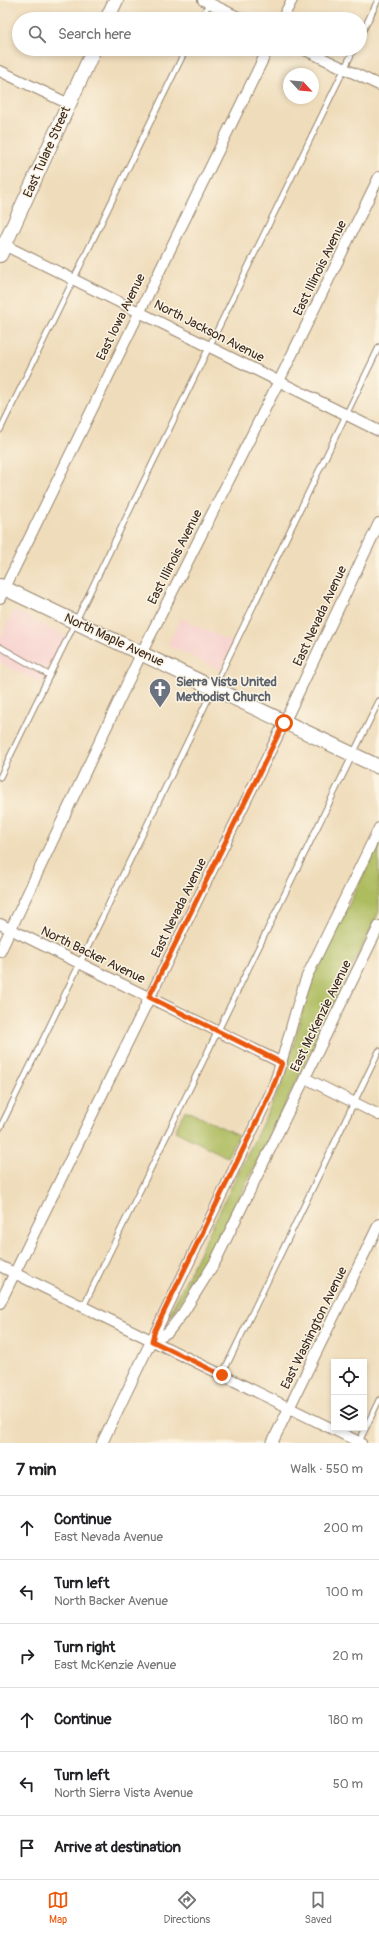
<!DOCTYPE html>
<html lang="en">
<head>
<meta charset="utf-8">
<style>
	:root { --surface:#fff; --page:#f6f6f6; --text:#202124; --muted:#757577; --line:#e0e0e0; --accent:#ea580c }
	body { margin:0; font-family:Pangolin,sans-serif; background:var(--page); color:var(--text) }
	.controls { position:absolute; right:12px; bottom:12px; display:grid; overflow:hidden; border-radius:0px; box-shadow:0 2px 6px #0003 }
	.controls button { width:36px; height:36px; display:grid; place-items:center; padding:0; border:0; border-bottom:1px solid var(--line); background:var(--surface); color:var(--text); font:20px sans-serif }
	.compass { position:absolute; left:283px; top:68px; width:36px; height:36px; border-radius:50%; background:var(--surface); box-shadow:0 2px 6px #0003; rotate:116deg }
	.stop { position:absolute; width:12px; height:12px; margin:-9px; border:3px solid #ea580c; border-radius:50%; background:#fff }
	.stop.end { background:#ea580c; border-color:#fff; box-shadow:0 1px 4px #0008 }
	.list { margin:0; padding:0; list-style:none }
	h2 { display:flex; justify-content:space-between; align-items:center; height:52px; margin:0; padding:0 16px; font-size:17px }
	h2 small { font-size:13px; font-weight:400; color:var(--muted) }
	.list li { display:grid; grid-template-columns:26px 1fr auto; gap:12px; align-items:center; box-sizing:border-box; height:64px; padding:0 16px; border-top:1px solid var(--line) }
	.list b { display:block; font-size:15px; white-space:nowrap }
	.list p { margin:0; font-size:13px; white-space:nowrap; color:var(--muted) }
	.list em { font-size:13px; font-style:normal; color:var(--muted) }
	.icon { flex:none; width:22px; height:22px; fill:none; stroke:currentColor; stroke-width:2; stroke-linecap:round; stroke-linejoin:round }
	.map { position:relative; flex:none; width:379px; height:1443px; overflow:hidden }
	.search { position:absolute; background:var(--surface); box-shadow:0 2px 6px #0003; left:12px; right:12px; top:12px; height:44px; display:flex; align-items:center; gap:10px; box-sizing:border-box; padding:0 14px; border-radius:22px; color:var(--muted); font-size:15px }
	.sheet { height:436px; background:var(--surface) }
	nav { display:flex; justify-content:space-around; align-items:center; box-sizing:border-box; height:56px; border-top:1px solid var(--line); background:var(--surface); font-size:11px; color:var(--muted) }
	nav a { display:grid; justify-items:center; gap:2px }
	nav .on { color:var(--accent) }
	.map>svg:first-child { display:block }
	.built { fill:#f7d0cd }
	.green { fill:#adbc5e; stroke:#74733e }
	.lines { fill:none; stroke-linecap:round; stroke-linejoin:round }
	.service-casing { stroke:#95836c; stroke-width:7 }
	.minor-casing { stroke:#95836c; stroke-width:12 }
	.secondary-casing { stroke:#95836c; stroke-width:16 }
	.service { stroke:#fff; stroke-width:5 }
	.minor { stroke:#fff; stroke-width:10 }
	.secondary { stroke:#fff; stroke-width:14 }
	.route { stroke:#ea580c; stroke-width:5 }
	.labels { text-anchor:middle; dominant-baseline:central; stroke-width:3; stroke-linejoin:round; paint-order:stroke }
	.street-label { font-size:13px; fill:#3b2a1e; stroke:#fcf5e5 }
	.worship-label { font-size:13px; font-weight:bold; fill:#5b616d; stroke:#fcf5e5; text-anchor:start }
</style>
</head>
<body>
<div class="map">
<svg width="379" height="1443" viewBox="0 0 379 1443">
	<rect width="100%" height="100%" fill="#fcf5e5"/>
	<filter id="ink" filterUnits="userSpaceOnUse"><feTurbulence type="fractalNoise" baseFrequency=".025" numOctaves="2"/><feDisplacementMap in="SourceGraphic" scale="8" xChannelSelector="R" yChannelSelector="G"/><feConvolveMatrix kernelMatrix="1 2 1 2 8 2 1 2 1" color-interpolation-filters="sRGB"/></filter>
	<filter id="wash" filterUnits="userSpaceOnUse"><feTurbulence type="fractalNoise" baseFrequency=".012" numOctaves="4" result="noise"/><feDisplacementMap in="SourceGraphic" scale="16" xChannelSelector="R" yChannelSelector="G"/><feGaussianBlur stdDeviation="0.9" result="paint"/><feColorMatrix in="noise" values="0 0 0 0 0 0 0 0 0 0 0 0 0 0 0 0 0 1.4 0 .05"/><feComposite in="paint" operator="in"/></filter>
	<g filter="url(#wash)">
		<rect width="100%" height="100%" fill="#efdcba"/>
		<g class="built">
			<path d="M14 610 66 636 42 684 0 663V638Z"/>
			<path d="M181 618 233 643 220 670 168 645Z"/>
		</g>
		<g class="green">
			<path d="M379 843V912L215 1248 162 1329 285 1077 302 1013 312 980Z"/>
			<path d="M185 1110 238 1135 227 1157 175 1131Z"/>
		</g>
	</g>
	<g filter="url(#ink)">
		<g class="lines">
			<g class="service-casing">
				<g id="service">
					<path d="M201 19 209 3"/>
					<path d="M360 37 378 0"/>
					<path d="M0 430 186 49"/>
					<path d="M0 647 49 675"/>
					<path d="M0 777 354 49"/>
					<path d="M0 1128 379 347"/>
					<path d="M83 1307 379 701"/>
					<path d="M222 1375 379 1051"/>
					<path d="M359 1442 379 1400"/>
				</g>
			</g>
			<g class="minor-casing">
				<g id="minor">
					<path d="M203 0 242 19"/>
					<path d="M282 19 292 0"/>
					<path d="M303 49 379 85"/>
					<path d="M0 71 69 104"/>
					<path d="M0 243 379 431"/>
					<path d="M0 598 268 49"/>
					<path d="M0 924 282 1063"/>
					<path d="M0 952 142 652 279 381 379 177"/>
					<path d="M305 1078 379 1115"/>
					<path d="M0 1266 361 1443"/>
					<path d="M0 1303 284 723 379 523"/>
					<path d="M152 1341 168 1332 183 1313 215 1262 379 926"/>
					<path d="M102 1443 271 1092C286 1054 293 1014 307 976L379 828"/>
					<path d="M272 1443 379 1224"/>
				</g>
			</g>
			<g class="secondary-casing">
				<g id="secondary">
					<path d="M107 19 116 0"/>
					<path d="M0 255 94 49"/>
					<path d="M0 586 379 767"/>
				</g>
			</g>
			<use href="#service" class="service"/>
			<use href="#minor" class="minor"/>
			<use href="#secondary" class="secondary"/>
		</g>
	</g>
	<g class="lines" filter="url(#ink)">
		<path class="route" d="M222 1375 152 1341 155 1330 271 1092 282 1063 149 997 284 723"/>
	</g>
	<defs>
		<g id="church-pin" transform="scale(1.15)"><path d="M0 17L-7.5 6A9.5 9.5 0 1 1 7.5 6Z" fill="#6b7280" stroke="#fcf5e5"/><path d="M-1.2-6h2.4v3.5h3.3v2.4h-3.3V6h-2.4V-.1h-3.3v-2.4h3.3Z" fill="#fff"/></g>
	</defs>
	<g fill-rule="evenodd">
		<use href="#church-pin" x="160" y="689"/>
	</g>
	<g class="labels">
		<g class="street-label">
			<text transform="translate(47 152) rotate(-66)">East Tulare Street</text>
			<text transform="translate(320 268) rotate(-64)">East Illinois Avenue</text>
			<text transform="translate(121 317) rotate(-64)">East Iowa Avenue</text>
			<text transform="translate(209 331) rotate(27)">North Jackson Avenue</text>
			<text transform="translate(175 557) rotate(-63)">East Illinois Avenue</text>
			<text transform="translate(320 616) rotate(-65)">East Nevada Avenue</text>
			<text transform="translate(114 640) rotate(25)">North Maple Avenue</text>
			<text transform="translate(179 908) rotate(-64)">East Nevada Avenue</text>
			<text transform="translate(93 955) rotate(26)">North Backer Avenue</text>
			<text transform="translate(321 1016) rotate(-64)">East McKenzie Avenue</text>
			<text transform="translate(314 1328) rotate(-64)">East Washington Avenue</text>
		</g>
		<g class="worship-label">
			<text x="176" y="682">Sierra Vista United<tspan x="176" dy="15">Methodist Church</tspan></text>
		</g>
	</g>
</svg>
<div class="controls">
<button><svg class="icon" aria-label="locate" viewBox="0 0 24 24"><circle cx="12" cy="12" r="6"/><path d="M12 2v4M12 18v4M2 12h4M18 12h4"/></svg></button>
<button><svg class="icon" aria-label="layers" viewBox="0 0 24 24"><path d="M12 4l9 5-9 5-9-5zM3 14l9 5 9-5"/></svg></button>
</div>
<svg class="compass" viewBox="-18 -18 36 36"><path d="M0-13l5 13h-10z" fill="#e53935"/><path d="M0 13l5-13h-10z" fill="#757577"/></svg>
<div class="stop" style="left:284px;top:723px"></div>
<div class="stop end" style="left:222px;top:1375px"></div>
<div class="search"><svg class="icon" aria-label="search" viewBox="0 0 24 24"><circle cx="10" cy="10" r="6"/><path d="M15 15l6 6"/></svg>Search here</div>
</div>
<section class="sheet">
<h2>7 min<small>Walk · 550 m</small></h2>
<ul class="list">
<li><svg class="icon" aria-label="ahead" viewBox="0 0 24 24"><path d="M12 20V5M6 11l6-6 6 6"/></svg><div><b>Continue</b><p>East Nevada Avenue</p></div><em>200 m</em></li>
<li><svg class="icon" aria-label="left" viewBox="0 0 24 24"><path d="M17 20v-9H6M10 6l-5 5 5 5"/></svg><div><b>Turn left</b><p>North Backer Avenue</p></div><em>100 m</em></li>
<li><svg class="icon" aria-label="right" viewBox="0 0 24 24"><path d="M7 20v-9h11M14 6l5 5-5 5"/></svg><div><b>Turn right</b><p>East McKenzie Avenue</p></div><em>20 m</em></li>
<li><svg class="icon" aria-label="ahead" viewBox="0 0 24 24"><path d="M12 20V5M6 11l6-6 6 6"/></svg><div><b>Continue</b></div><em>180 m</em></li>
<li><svg class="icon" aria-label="left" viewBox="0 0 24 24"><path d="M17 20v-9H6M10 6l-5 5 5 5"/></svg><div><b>Turn left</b><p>North Sierra Vista Avenue</p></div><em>50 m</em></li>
<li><svg class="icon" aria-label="arrive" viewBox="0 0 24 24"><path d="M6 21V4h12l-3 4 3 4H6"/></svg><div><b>Arrive at destination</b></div></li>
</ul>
</section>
<nav>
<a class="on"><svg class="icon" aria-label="map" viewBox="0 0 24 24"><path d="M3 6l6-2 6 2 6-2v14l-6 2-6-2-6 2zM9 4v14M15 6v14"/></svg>Map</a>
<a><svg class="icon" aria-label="directions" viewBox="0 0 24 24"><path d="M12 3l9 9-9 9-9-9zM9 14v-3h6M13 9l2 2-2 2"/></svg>Directions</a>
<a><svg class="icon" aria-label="saved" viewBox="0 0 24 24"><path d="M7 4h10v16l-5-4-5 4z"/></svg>Saved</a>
</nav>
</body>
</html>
